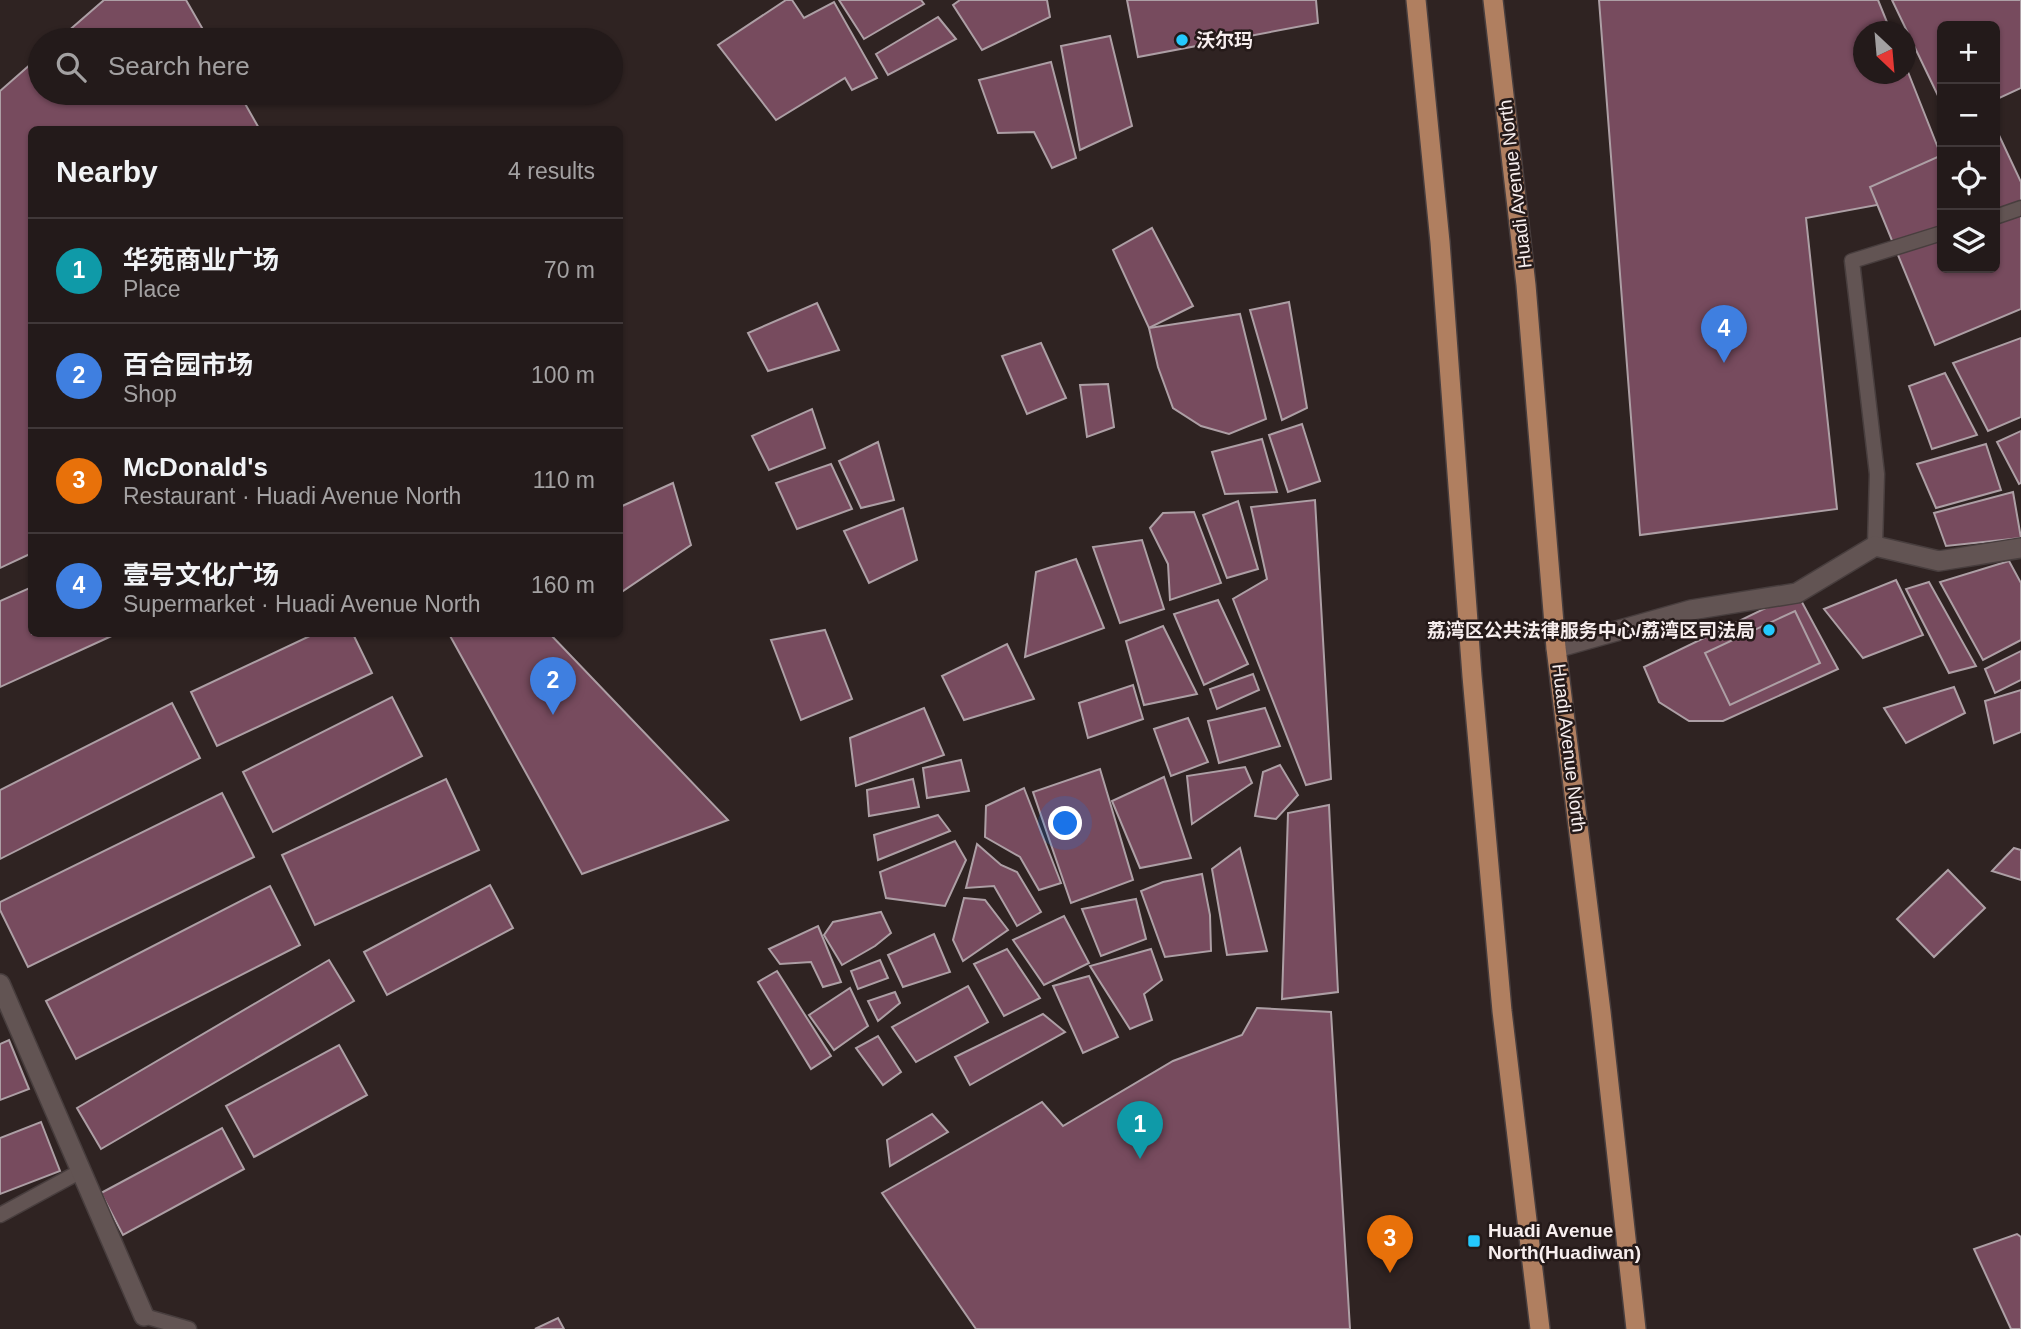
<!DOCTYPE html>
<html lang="en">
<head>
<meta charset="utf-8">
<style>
	:root { --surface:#231a1a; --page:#2f2727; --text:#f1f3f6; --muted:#a3a1a2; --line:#403839; --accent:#ea580c }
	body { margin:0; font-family:Arial,"Noto Sans SC",sans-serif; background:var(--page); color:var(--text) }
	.controls { position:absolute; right:21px; top:21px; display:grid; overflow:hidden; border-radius:10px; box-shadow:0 2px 5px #0004 }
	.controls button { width:63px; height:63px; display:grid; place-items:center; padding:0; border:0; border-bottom:2px solid var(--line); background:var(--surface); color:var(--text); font:35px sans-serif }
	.compass { position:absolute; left:1853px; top:21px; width:63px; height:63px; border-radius:50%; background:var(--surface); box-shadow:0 2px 5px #0004; rotate:154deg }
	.you { position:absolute; left:1066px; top:824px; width:24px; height:24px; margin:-18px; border:5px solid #fff; border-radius:50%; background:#1a73e8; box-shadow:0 0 0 10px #1a73e833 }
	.badge { display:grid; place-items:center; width:46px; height:46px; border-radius:50%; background:var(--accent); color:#fff; font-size:23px; font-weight:700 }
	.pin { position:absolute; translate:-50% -58px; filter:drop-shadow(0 2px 4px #0008) }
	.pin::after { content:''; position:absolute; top:37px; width:24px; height:21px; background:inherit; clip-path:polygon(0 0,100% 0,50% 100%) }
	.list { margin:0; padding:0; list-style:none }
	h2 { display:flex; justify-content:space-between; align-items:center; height:91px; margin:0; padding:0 28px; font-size:30px }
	h2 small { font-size:23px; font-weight:400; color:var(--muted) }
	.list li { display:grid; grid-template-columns:46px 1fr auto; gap:21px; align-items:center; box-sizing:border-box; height:105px; padding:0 28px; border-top:2px solid var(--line) }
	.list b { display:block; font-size:26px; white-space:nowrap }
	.list p { margin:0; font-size:23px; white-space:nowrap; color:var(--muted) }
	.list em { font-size:23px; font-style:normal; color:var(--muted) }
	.icon { flex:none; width:38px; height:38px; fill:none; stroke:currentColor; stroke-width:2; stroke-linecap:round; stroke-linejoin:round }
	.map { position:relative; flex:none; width:2021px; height:1329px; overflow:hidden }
	.search { position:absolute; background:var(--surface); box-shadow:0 2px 5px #0004; left:28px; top:28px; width:595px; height:77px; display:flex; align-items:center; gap:18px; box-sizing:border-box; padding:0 24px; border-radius:38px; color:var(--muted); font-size:26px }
	.panel { position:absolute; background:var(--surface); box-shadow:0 2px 5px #0004; left:28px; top:126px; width:595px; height:511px; border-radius:10px }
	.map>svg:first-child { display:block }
	.building { fill:#774b5e; stroke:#ad9fa5; stroke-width:2 }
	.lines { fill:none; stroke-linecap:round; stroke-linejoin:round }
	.service-casing { stroke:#483e3e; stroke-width:17 }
	.minor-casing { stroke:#483e3e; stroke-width:22 }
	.primary-casing { stroke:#483e3e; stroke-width:22 }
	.service { stroke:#625453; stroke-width:14 }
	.minor { stroke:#625453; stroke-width:19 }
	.primary { stroke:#b07f60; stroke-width:19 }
	.poi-dot { fill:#24c9fe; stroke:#251a19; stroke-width:2.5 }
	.labels { text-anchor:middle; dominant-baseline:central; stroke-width:5; stroke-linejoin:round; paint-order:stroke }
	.poi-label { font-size:19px; font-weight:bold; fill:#f7eeee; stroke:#251a19; text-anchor:start }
	.street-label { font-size:19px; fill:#f7eeee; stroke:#251a19 }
</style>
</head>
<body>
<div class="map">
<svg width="2021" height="1329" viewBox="0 0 2021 1329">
	<rect width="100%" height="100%" fill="#2f2322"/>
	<g class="building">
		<path d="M104 0H186L209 40H58Z"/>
		<path d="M786 0H792L804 18 834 2 877 78 852 90 845 78 776 120 718 45Z"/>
		<path d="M839 0H921L924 4 864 39Z"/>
		<path d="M960 0H1047L1050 17 982 50 953 5Z"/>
		<path d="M1127 0H1316L1318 23 1138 57Z"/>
		<path d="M1599 0H1878L1891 32H1864V74H1906V67L1942 158V193L1806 218 1837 509 1640 535Z"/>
		<path d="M1892 0H2021V88L1995 100V26H1942V104Z"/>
		<path d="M938 17 956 39 888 75 876 54Z"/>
		<path d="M1110 36 1132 126 1080 150 1061 46Z"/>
		<path d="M40 56V93H239L260 130H32V553L0 568V91Z"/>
		<path d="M1051 62 1076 158 1052 168 1034 132 998 133 979 80Z"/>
		<path d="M1997 131 2021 182V309L1935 345 1870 187 1942 155V268H1995V132Z"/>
		<path d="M1152 228 1193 306 1149 328 1113 250Z"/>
		<path d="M1289 302 1307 408 1282 420 1250 310Z"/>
		<path d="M817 303 839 350 768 371 748 333Z"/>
		<path d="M1240 314 1266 419 1229 434 1201 426 1173 408 1158 367 1149 328Z"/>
		<path d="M2021 338V417L1988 431 1953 363Z"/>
		<path d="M1041 343 1066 398 1027 414 1002 356Z"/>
		<path d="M1945 373 1977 435 1932 449 1909 386Z"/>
		<path d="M1108 384 1114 427 1087 437 1080 385Z"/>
		<path d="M812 409 825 448 769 470 752 436Z"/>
		<path d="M1302 424 1320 481 1288 492 1269 435Z"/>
		<path d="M2021 431V483L2019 484 1997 442Z"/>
		<path d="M1262 439 1277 492 1225 494 1212 452Z"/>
		<path d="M878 442 894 500 861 508 839 461Z"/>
		<path d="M1986 444 2001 490 1936 508 1917 464Z"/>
		<path d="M831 464 852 509 797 529 776 483Z"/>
		<path d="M673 483 691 545 620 593V507Z"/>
		<path d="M2013 492 2021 538 1946 546 1934 513Z"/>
		<path d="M1315 500 1331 779 1306 785 1233 599 1267 579 1251 507Z"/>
		<path d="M1238 501 1258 569 1227 578 1203 515Z"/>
		<path d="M903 508 917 560 869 583 844 531Z"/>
		<path d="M1194 512 1221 583 1170 600 1168 564 1150 528 1163 513Z"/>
		<path d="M1142 540 1164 609 1120 623 1093 547Z"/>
		<path d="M1076 559 1104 628 1025 657 1036 572Z"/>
		<path d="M2009 561 2021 583V640L1983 660 1940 582Z"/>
		<path d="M1896 580 1923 635 1863 658 1824 609Z"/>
		<path d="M1929 582 1976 666 1949 673 1906 589Z"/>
		<path d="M32 587V634H116L0 687V601Z"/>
		<path d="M1797 593 1838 669 1723 721H1689L1659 702 1644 667Z"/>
		<path d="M1218 600 1248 664 1204 685 1174 614Z"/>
		<path d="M1795 611 1820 663 1730 705 1705 653Z"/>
		<path d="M1163 626 1197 694 1144 705 1126 641Z"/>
		<path d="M825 630 852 699 801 720 771 640Z"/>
		<path d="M314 634H353L372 673 217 746 191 692Z"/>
		<path d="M449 634H550L728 820 582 874Z"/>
		<path d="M1007 644 1034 699 964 720 942 676Z"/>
		<path d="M2021 651V680L1995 693 1985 669Z"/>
		<path d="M1253 674 1259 690 1217 709 1210 689Z"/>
		<path d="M1133 685 1143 719 1088 738 1079 703Z"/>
		<path d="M1954 687 1965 713 1906 743 1884 708Z"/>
		<path d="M2021 690V732L1994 743 1985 701Z"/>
		<path d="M392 697 422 756 273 832 243 772Z"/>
		<path d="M172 703 200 758 0 859V790Z"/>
		<path d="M924 708 944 755 856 786 850 738Z"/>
		<path d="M1265 708 1280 746 1219 763 1208 721Z"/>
		<path d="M1188 718 1208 762 1171 776 1154 729Z"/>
		<path d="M961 760 969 791 927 798 923 768Z"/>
		<path d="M1280 765 1298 795 1276 819 1255 816 1263 772Z"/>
		<path d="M1245 767 1252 783 1192 824 1187 776Z"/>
		<path d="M1100 769 1133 880 1071 903 1033 792Z"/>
		<path d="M1164 777 1191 858 1140 868 1112 801Z"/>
		<path d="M446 779 479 850 315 925 282 855Z"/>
		<path d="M913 779 919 807 869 816 867 790Z"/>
		<path d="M1024 788 1061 883 1039 890 1020 857 985 837 986 806Z"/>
		<path d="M222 793 254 857 28 967 0 910V902Z"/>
		<path d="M1329 805 1338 992 1282 999 1288 813Z"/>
		<path d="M938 815 950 831 878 860 874 835Z"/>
		<path d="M955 841 966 860 945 906 886 898 880 872Z"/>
		<path d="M977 844 1001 865 1017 872 1041 912 1017 926 994 886 966 888Z"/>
		<path d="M1240 848 1267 951 1227 955 1212 869Z"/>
		<path d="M2014 848 2021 850V880L1992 871Z"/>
		<path d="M1948 870 1985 908 1934 957 1897 919Z"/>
		<path d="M1202 874 1210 915 1211 951 1165 957 1141 891 1163 882Z"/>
		<path d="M490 885 513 928 387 995 364 952Z"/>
		<path d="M270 886 300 945 76 1059 46 1001Z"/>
		<path d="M964 898 985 900 1008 930 963 961 953 940Z"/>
		<path d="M1136 899 1146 939 1101 956 1082 909Z"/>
		<path d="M881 912 891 933 875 946 842 965 824 935 833 922Z"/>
		<path d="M1064 916 1089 963 1044 985 1013 940Z"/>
		<path d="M818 926 841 982 823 987 811 962 780 964 769 949Z"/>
		<path d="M934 934 950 972 903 987 888 955Z"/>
		<path d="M1007 949 1040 998 1004 1016 974 964Z"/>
		<path d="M1151 949 1162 980 1144 994 1152 1020 1130 1029 1090 966Z"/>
		<path d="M329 960 354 1001 101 1149 77 1108Z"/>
		<path d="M880 960 888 978 858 989 851 971Z"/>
		<path d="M777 971 831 1056 811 1069 758 982Z"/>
		<path d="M1089 976 1118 1037 1083 1053 1053 986Z"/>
		<path d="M968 986 988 1022 916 1062 892 1027Z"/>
		<path d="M850 988 868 1026 834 1050 809 1015Z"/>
		<path d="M895 992 900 1003 878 1021 868 1001Z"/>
		<path d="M1257 1008 1331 1012 1350 1329H976L882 1193 1042 1102 1063 1126 1173 1061 1242 1035Z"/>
		<path d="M1043 1014 1065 1032 970 1085 955 1057Z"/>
		<path d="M878 1036 901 1072 883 1085 856 1048Z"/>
		<path d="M9 1040 29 1089 0 1100V1044Z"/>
		<path d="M339 1045 367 1095 254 1157 226 1106Z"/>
		<path d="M932 1114 948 1132 890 1166 887 1140Z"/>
		<path d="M41 1122 60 1171 0 1194V1138Z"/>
		<path d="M222 1128 244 1169 123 1235 101 1193Z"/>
		<path d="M2017 1234 2021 1237V1329H2011L1974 1249Z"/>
		<path d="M558 1318 564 1329H535Z"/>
	</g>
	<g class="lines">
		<g class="service-casing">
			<g id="service">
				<path d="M1995 217 2021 208"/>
				<path d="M1875 546 1877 474 1852 261 1942 233"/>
				<path d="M0 1215 81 1171"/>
				<path d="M144 1316 189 1329"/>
			</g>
		</g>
		<g class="minor-casing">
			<g id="minor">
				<path d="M1556 648 1691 610 1797 593 1875 546 1939 561 2021 548"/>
				<path d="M0 984 144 1316"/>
			</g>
		</g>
		<g class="primary-casing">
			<g id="primary">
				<path d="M1416 0 1440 242 1472 676 1502 1011 1540 1329"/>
				<path d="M1493 0 1526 285 1556 648 1601 1012 1636 1329"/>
			</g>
		</g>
		<use href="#service" class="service"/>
		<use href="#minor" class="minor"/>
		<use href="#primary" class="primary"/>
	</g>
	<g class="poi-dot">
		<circle cx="1182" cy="40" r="7"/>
		<circle cx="1769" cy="630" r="7"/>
		<rect x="1467" y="1234" width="14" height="14" rx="3.5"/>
	</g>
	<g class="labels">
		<g class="poi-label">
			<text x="1196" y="40">沃尔玛</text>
			<text x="1755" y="630" text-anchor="end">荔湾区公共法律服务中心/荔湾区司法局</text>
			<text x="1488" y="1230">Huadi Avenue<tspan x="1488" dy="22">North(Huadiwan)</tspan></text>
		</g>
		<g class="street-label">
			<text transform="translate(1515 184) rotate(-97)">Huadi Avenue North</text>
			<text transform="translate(1569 748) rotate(83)">Huadi Avenue North</text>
		</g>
	</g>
</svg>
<div class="controls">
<button>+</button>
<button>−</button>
<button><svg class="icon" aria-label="locate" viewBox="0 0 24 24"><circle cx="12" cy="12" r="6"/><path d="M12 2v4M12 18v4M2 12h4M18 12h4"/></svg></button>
<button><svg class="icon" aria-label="layers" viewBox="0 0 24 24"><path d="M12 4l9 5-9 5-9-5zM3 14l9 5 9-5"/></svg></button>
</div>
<svg class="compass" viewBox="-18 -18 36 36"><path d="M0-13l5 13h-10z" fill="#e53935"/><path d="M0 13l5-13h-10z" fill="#a3a1a2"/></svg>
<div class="you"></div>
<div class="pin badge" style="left:1140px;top:1159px;background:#0f9aa8">1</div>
<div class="pin badge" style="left:553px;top:715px;background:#3f7fe0">2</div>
<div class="pin badge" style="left:1390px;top:1273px;background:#e8710a">3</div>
<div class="pin badge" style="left:1724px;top:363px;background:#3f7fe0">4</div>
<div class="search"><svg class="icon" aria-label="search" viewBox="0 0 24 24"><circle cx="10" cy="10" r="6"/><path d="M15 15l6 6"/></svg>Search here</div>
<section class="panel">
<h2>Nearby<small>4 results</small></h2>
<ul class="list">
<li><span class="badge" style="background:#0f9aa8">1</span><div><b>华苑商业广场</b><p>Place</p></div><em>70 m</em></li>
<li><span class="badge" style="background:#3f7fe0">2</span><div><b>百合园市场</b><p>Shop</p></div><em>100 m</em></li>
<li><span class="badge" style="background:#e8710a">3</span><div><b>McDonald's</b><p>Restaurant · Huadi Avenue North</p></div><em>110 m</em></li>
<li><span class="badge" style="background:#3f7fe0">4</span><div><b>壹号文化广场</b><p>Supermarket · Huadi Avenue North</p></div><em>160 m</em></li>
</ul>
</section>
</div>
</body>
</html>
